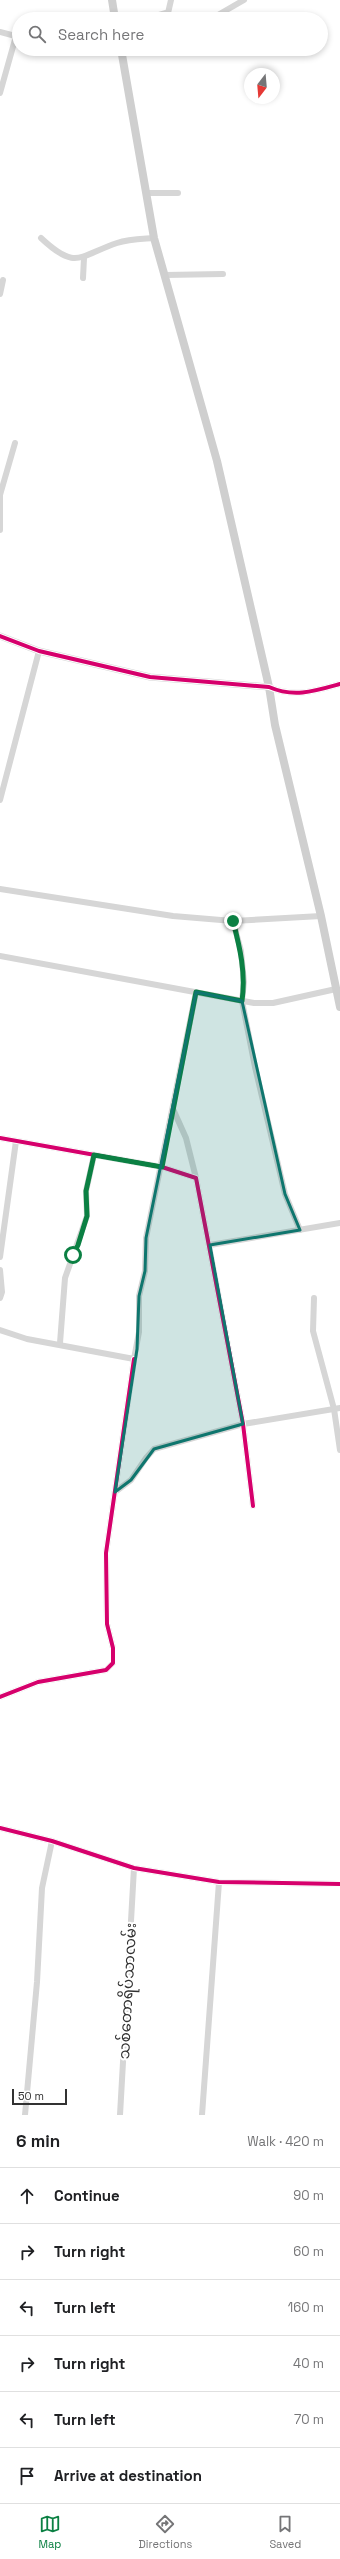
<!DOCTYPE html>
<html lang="en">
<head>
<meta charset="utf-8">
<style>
	:root { --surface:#fff; --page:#f2f2f2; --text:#202124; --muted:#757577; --line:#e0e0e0; --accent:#0b8043 }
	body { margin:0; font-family:"Space Grotesk","Noto Sans Myanmar",sans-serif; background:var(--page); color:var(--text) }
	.compass { position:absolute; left:244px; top:68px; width:36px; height:36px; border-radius:50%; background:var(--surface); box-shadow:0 2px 6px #0003; rotate:196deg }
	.scale { position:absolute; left:12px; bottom:10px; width:55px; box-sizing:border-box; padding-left:4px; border:2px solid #323232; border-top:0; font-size:11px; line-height:14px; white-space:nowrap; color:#323232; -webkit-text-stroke:3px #fff; paint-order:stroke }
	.stop { position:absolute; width:12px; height:12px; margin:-9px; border:3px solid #0b8043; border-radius:50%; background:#fff }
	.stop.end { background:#0b8043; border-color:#fff; box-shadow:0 1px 4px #0008 }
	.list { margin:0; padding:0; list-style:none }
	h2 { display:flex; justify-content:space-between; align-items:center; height:52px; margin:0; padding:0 16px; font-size:17px }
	h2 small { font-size:13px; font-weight:400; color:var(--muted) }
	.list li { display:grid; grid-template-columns:26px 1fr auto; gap:12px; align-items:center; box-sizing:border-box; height:56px; padding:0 16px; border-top:1px solid var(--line) }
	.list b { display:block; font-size:15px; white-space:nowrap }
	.list em { font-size:13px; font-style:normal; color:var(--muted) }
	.icon { flex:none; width:22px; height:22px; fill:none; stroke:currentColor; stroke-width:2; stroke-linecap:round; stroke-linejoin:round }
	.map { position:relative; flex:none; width:340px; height:2115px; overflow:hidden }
	.search { position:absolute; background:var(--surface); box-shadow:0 2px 6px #0003; left:12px; right:12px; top:12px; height:44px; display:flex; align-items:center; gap:10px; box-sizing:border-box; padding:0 14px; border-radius:22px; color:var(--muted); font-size:15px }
	.sheet { height:388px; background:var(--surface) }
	nav { display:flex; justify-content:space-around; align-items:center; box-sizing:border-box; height:56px; border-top:1px solid var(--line); background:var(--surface); font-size:11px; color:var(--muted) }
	nav a { display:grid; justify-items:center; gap:2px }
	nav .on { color:var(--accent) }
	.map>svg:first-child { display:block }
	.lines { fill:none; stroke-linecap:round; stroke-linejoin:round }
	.minor { stroke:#d6d6d6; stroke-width:6 }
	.tertiary { stroke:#d6d6d6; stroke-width:7 }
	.secondary { stroke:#cfcfcf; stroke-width:8 }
	.cycleway-casing { stroke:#fff; stroke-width:6 }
	.cycleway { stroke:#d6006c; stroke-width:4 }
	.route { stroke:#0b8043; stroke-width:5 }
	.marked { fill:#0f766e; fill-opacity:0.2; stroke:#0f766e; stroke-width:3; stroke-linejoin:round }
	.labels { text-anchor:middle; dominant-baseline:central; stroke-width:4; stroke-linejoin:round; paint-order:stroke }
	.street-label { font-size:15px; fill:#323232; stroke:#fff }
</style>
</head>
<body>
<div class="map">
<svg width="340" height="2115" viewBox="0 0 340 2115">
	<rect width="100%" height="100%" fill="#fff"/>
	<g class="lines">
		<g class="minor">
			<path d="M168 13 171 0"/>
			<path d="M145 19 166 13 176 19"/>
			<path d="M211 19 244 0"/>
			<path d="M0 32 19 37"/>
			<path d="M208 49 210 52"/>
			<path d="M0 93 16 36"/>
			<path d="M146 193H178"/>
			<path d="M41 238C76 271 79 256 117 243 129 239 142 239 154 238"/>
			<path d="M165 275 223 274"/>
			<path d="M83 278 84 258"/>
			<path d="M0 294 3 280"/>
			<path d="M0 530V495L15 443"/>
			<path d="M269 687C294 698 315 691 340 684"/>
			<path d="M0 800 39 651"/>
			<path d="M0 889 173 916 233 921 321 916"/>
			<path d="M233 921 241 951 244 982 242 1001 255 1067 285 1194 300 1230"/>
			<path d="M0 956 254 1003H273L336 989"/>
			<path d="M173 1109 186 1138 196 1178"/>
			<path d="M0 1138 162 1167 196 1178 243 1424 253 1506"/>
			<path d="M210 1245 340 1223"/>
			<path d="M0 1257 16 1141"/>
			<path d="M0 1270 2 1292 0 1298"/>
			<path d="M314 1298 313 1331 334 1409 340 1450"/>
			<path d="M0 1330 27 1339 134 1359 139 1332V1296L145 1271 146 1238 196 992"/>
			<path d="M60 1343 65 1278 87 1216 86 1191 94 1155"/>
			<path d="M115 1492 131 1480 146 1458 154 1449 243 1424 340 1408"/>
			<path d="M0 1697 38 1682 106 1670 113 1663V1648L107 1624 106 1553 134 1359"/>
			<path d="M0 1828 52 1841 134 1868 219 1882 340 1884"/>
			<path d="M25 2115 37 1982 42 1888 52 1841"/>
			<path d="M120 2115 134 1868"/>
			<path d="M202 2115 219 1882"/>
		</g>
		<path class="tertiary" d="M0 636 39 651 150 677 269 687"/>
		<g class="secondary">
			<path d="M112 0 115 19"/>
			<path d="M121 49 154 238 217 461 269 687 275 725 321 916 340 1007"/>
		</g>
		<g class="cycleway-casing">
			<g id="cycleway">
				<path d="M0 636 39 651 150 677 269 687C294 698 315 691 340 684"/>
				<path d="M0 1138 162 1167 196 1178 243 1424 253 1506"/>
				<path d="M0 1697 38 1682 106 1670 113 1663V1648L107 1624 106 1553 134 1359"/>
				<path d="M0 1828 52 1841 134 1868 219 1882 340 1884"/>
			</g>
		</g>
		<use href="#cycleway" class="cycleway"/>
	</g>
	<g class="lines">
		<path class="route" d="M73 1255 78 1245 87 1216 86 1191 94 1155 162 1167 196 992 242 1001C246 973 240 948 233 921"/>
	</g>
	<path class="marked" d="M196 992 242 1001 285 1194 300 1230 210 1245 243 1424 154 1449 131 1480 115 1492 137 1349 139 1296 145 1271 146 1238Z"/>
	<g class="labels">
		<g class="street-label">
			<text transform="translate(127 1991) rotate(-87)">သစ်တောရိပ်သာလမ်း</text>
		</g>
	</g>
</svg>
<svg class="compass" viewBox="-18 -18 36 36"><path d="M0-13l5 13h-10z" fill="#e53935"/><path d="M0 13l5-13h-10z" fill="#757577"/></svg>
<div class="scale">50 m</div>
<div class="stop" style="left:73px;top:1255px"></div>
<div class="stop end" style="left:233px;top:921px"></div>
<div class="search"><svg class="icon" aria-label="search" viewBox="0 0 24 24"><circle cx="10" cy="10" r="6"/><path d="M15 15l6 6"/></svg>Search here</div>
</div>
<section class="sheet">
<h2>6 min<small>Walk · 420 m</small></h2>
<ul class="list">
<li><svg class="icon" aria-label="ahead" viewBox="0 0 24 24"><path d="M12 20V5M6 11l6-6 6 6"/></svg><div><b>Continue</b></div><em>90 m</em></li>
<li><svg class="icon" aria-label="right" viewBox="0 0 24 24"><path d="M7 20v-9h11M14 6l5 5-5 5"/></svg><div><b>Turn right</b></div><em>60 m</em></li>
<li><svg class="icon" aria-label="left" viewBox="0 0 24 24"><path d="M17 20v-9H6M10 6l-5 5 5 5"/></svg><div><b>Turn left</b></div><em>160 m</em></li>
<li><svg class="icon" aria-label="right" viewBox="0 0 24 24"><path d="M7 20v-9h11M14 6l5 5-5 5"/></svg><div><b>Turn right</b></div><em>40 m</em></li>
<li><svg class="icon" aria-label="left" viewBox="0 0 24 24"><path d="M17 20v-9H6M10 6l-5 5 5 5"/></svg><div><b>Turn left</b></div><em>70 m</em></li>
<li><svg class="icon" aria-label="arrive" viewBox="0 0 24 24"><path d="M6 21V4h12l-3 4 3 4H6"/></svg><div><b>Arrive at destination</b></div></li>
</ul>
</section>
<nav>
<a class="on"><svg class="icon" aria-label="map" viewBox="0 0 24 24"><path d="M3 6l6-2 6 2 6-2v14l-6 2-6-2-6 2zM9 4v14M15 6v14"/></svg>Map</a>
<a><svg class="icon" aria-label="directions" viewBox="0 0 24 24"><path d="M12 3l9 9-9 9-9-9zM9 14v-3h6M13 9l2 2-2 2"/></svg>Directions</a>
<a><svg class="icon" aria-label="saved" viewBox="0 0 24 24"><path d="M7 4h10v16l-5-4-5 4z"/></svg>Saved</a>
</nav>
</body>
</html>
